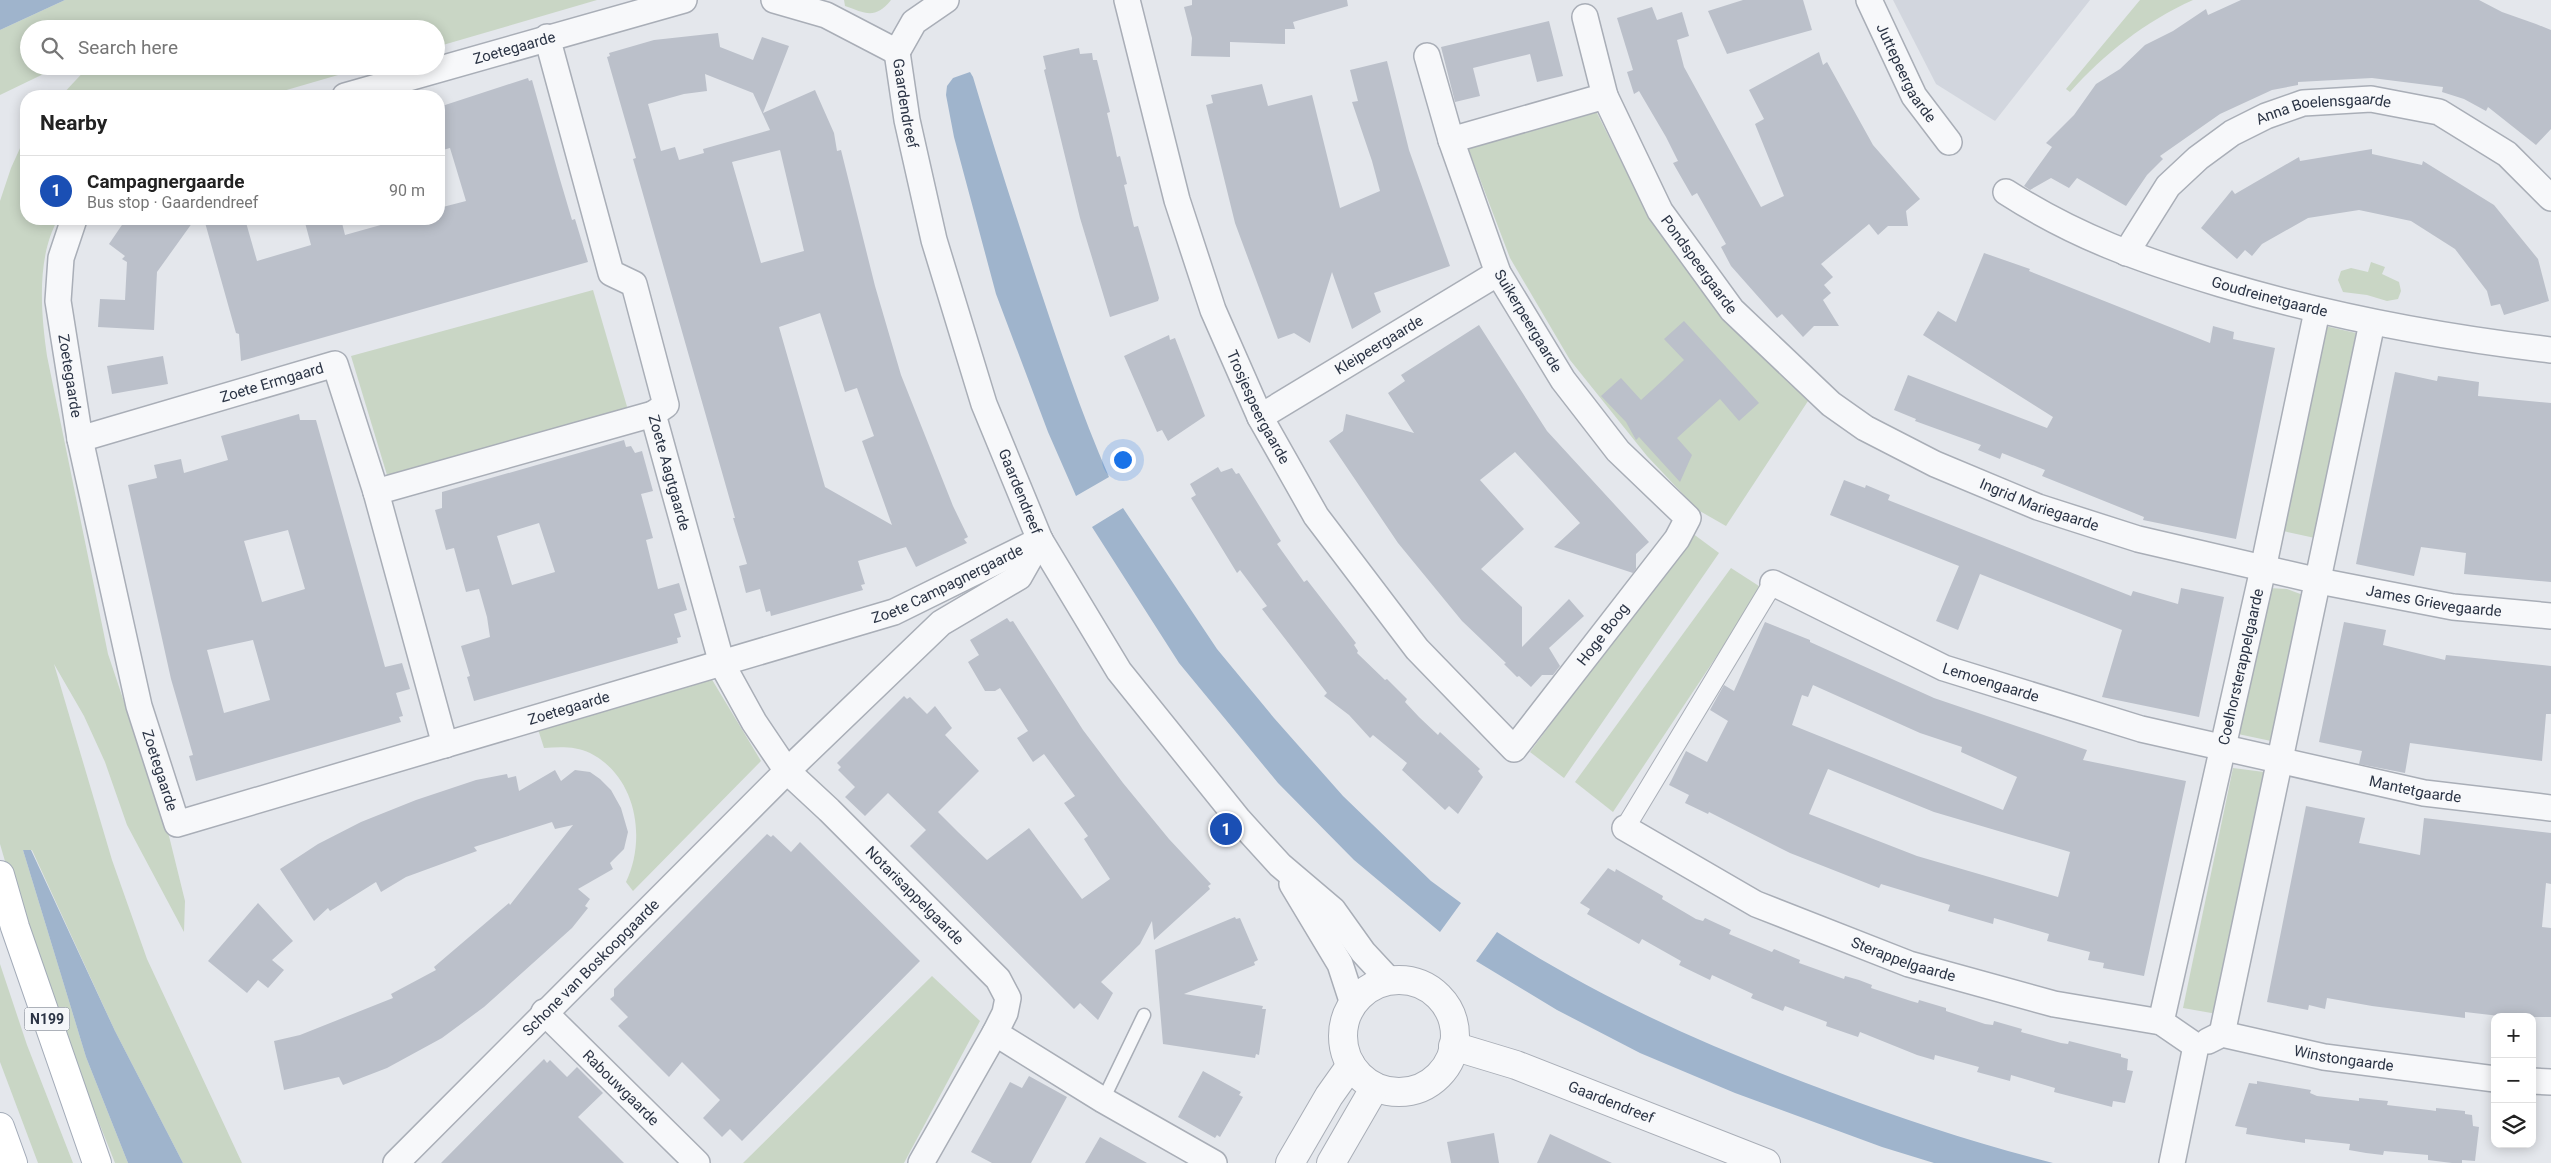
<!DOCTYPE html>
<html lang="en">
<head>
<meta charset="utf-8">
<style>
	:root { --surface:#fff; --page:#f2f2f2; --text:#222; --muted:#767676; --line:#e0e0e0; --accent:#0b8043 }
	body { margin:0; font-family:Roboto,sans-serif; background:var(--page); color:var(--text) }
	.controls { position:absolute; right:15px; bottom:15px; display:grid; overflow:hidden; border-radius:10px; box-shadow:0 2px 12px #0003 }
	.controls button { width:45px; height:45px; display:grid; place-items:center; padding:0; border:0; border-bottom:1px solid var(--line); background:var(--surface); color:var(--text); font:25px sans-serif }
	.you { position:absolute; left:1122px; top:459px; width:18px; height:18px; margin:-12px; border:4px solid #fff; border-radius:50%; background:#1a73e8; box-shadow:0 0 0 8px #1a73e833 }
	.badge { display:grid; place-items:center; width:32px; height:32px; border-radius:50%; background:var(--accent); color:#fff; font-size:16px; font-weight:700 }
	.pin { position:absolute; translate:-50% -50%; border:2px solid #fff; box-shadow:0 1px 5px #0006 }
	.list { margin:0; padding:0; list-style:none }
	h2 { display:flex; justify-content:space-between; align-items:center; height:65px; margin:0; padding:0 20px; font-size:21px }
	h2 small { font-size:16px; font-weight:400; color:var(--muted) }
	.list li { display:grid; grid-template-columns:32px 1fr auto; gap:15px; align-items:center; box-sizing:border-box; height:70px; padding:0 20px; border-top:1px solid var(--line) }
	.list b { display:block; font-size:19px; white-space:nowrap }
	.list p { margin:0; font-size:16px; white-space:nowrap; color:var(--muted) }
	.list em { font-size:16px; font-style:normal; color:var(--muted) }
	.icon { flex:none; width:28px; height:28px; fill:none; stroke:currentColor; stroke-width:2; stroke-linecap:round; stroke-linejoin:round }
	.map { position:relative; flex:none; width:2551px; height:1163px; overflow:hidden }
	.search { position:absolute; background:var(--surface); box-shadow:0 2px 12px #0003; left:20px; top:20px; width:425px; height:55px; display:flex; align-items:center; gap:12px; box-sizing:border-box; padding:0 18px; border-radius:28px; color:var(--muted); font-size:19px }
	.panel { position:absolute; background:var(--surface); box-shadow:0 2px 12px #0003; left:20px; top:90px; width:425px; height:135px; border-radius:20px }
	.map>svg:first-child { display:block }
	.built { fill:#d2d6de }
	.green { fill:#c9d6c5 }
	.water { fill:#9fb4cc }
	.building { fill:#bbc0ca; fill-rule:evenodd }
	.lines { fill:none; stroke-linecap:round; stroke-linejoin:round }
	.service-casing { stroke:#a9aeb7; stroke-width:15 }
	.pedestrian-casing { stroke:#a9aeb7; stroke-width:21 }
	.minor-casing { stroke:#a9aeb7; stroke-width:28 }
	.tertiary-casing { stroke:#a9aeb7; stroke-width:30 }
	.primary-casing { stroke:#a3abb8; stroke-width:30 }
	.service { stroke:#f7f8fa; stroke-width:12 }
	.pedestrian { stroke:#f7f8fa; stroke-width:19 }
	.minor { stroke:#f7f8fa; stroke-width:25 }
	.tertiary { stroke:#f7f8fa; stroke-width:28 }
	.primary { stroke:#fff; stroke-width:28 }
	.labels { text-anchor:middle; dominant-baseline:central; stroke-width:4; stroke-linejoin:round; paint-order:stroke }
	.shield { fill:#f4f6f9; stroke:#676e7b; stroke-width:1 }
	.shield-label { font-size:14px; font-weight:bold; fill:#2b3445 }
	.street-label { font-size:15px; fill:#2b3445; stroke:#f4f6f9 }
</style>
</head>
<body>
<div class="map">
<svg width="2551" height="1163" viewBox="0 0 2551 1163">
	<rect width="100%" height="100%" fill="#e4e7ec"/>
	<path class="built" d="M1893 0H2090L1995 121 1936 84Z"/>
	<g class="green">
		<path d="M65 0H597L436 47V29H29V66H60L0 95V30Z"/>
		<path d="M844 0H891C875 20 865 13 845 6Z"/>
		<path d="M2140 0H2193C2146 21 2104 54 2070 92L2066 89Z"/>
		<path d="M89 66H369L266 96H61Z"/>
		<path d="M1593 105 1626 171 1672 250 1731 327 1807 397 1808 401 1726 526 1698 510 1647 456 1570 360 1510 258 1467 145Z"/>
		<path d="M26 135V219H58C36 258 41 314 47 356L108 654 169 836 185 901 184 932 127 825 105 762 84 716 54 664 112 860 147 959 242 1163H183L115 1031 32 850H23L86 1057 128 1163H115L32 954 0 844V201L11 168Z"/>
		<path d="M2371 262 2385 267 2382 274 2399 282 2401 291 2398 299 2387 301 2367 295 2343 292 2338 280 2341 271 2351 268 2368 272Z"/>
		<path d="M593 290 628 410 387 475 351 356Z"/>
		<path d="M2325 326 2356 333 2315 538 2283 531Z"/>
		<path d="M1692 533 1719 553 1564 778 1530 752Z"/>
		<path d="M1731 568 1762 588 1613 812 1575 782Z"/>
		<path d="M2269 588 2287 589 2303 595 2271 741 2238 734Z"/>
		<path d="M711 678 761 761 633 891 626 882C647 838 636 776 590 753 576 746 559 747 544 748L536 723Z"/>
		<path d="M2233 768 2264 772 2217 1014 2183 1008Z"/>
		<path d="M0 964 27 1045 73 1163H38L0 1062Z"/>
		<path d="M932 976 980 1021 904 1163H743Z"/>
	</g>
	<g class="water">
		<path d="M0 0H65L0 30Z"/>
		<path d="M970 72 973 77C993 145 1015 213 1037 280 1059 346 1081 413 1109 477L1076 496 1048 432 996 294 954 137 946 95 947 86 953 78Z"/>
		<path d="M1123 508 1217 649 1274 718 1343 796 1431 881 1461 903 1440 932 1354 860 1278 783 1179 663 1092 527Z"/>
		<path d="M23 850H31L115 1031 183 1163H128L86 1057Z"/>
		<path d="M1497 932C1601 1000 1714 1049 1830 1092 1903 1119 1977 1144 2053 1163H1934L1882 1147 1735 1093 1640 1053 1557 1010 1476 961Z"/>
	</g>
	<g class="building">
		<path d="M1192 0H1347L1348 6 1293 22 1295 29H1285V44L1230 42V57L1191 56 1192 38 1184 7 1192 5Z"/>
		<path d="M1743 0H1803L1812 30 1727 54 1708 11Z"/>
		<path d="M2241 0H2479L2502 12 2536 24 2551 30V129L2536 145 2488 107 2486 111 2464 99 2442 92 2443 87 2372 78 2298 82V85L2272 90 2220 114 2160 156 2163 159 2147 175 2126 206 2077 178 2069 188 2051 178 2030 190 2024 186 2052 147 2046 143 2074 115 2096 84 2120 69 2145 45 2173 31 2206 9 2208 15Z"/>
		<path d="M1652 7 1657 20 1682 12 1689 36 1677 40 1684 67 1761 207 1784 196 1755 124 1764 119 1749 90 1819 52 1823 65 1827 62 1873 145 1920 199 1906 211 1908 226H1888L1878 235 1869 224 1821 264 1833 277 1824 285 1831 293 1823 300 1839 326H1814L1803 337 1782 314 1777 318 1731 266 1721 247 1726 244 1697 193 1692 196 1673 163 1678 161 1666 137 1639 91 1634 94 1627 72 1633 70 1617 18Z"/>
		<path d="M1549 21 1563 76 1537 82 1530 54 1501 61 1473 68 1480 96 1455 102 1441 47Z"/>
		<path d="M718 33 720 47 753 60 762 37 789 46 763 113 815 90 834 133 837 151 841 150 875 286 901 375 953 506 968 537 964 539 967 543 916 567 906 547 858 561 865 584 861 585 863 590 771 616 770 611 766 612 760 589 746 593 739 566 747 564 733 518H735L633 159 636 158 607 57 610 56 609 53 654 40ZM705 74 753 93 770 130 703 149 704 153 679 160 675 147 661 151 648 104 684 94 707 91ZM780 150 804 251 761 263 732 162ZM820 313 845 392 857 388 874 436 862 441 892 525 825 487 779 327Z"/>
		<path d="M1079 48 1080 54 1092 53 1093 60H1097L1110 112 1107 113 1113 138 1117 157 1120 156 1127 184 1124 185 1134 227 1138 226 1159 298 1158 301 1110 317 1080 218 1044 70 1046 69 1043 56Z"/>
		<path d="M1387 61 1409 150 1450 266 1374 293 1381 312 1352 329 1332 272 1310 343 1294 333 1278 339 1235 223 1206 105 1213 103 1211 95 1262 84 1268 106 1312 95 1340 208 1380 191 1372 161 1352 102 1358 101 1350 70Z"/>
		<path d="M528 78 529 81 532 80 559 176 572 220 575 219 588 262 241 361 239 334 236 333 204 219H245L257 261 311 245 304 219H341L345 235 402 219H439V208L466 201 450 148 439 151V107Z"/>
		<path d="M2372 149V154L2422 165 2423 161 2494 205 2538 259 2549 301 2504 315 2500 304 2491 306 2487 291 2455 249 2411 221 2359 210 2308 218 2262 244 2252 256 2245 250 2237 259 2201 228 2232 190 2235 194 2299 157 2300 161Z"/>
		<path d="M126 219H195L157 272 154 330 98 327 100 299 125 300 127 262 122 259 125 256 109 244Z"/>
		<path d="M1984 253 2030 269 2029 271 2210 343 2213 326 2234 332 2233 339 2275 348 2236 539 2143 520 2144 517 2042 476 2045 470 2002 453 2000 459 1978 450 1981 445 1915 421 1916 419 1894 410 1908 375 2047 428 2053 417 1923 335 1938 311 1956 322Z"/>
		<path d="M1684 321 1759 403 1739 421 1720 399 1677 438 1692 455 1680 482 1639 437 1636 440 1626 422 1601 396 1621 378 1641 400 1663 380 1684 360 1664 339Z"/>
		<path d="M1479 325 1547 431 1649 542 1636 554V569L1633 573 1554 547 1580 523 1515 452 1480 480 1524 529 1481 569 1522 607V647L1569 599 1584 616 1549 648 1560 666 1553 675H1542L1531 687 1519 676 1517 677 1504 664 1506 663 1462 621 1398 543 1329 441 1343 431 1346 414 1414 433 1388 393 1405 381 1401 375Z"/>
		<path d="M1169 335 1170 340 1175 338 1205 416 1168 441 1162 430 1157 432 1124 356Z"/>
		<path d="M163 356 168 384 112 394 107 366Z"/>
		<path d="M2395 372 2437 381 2438 376 2479 382 2478 396 2551 403V582L2464 574 2466 553 2421 547 2414 576 2356 564Z"/>
		<path d="M299 414 300 420H316L385 667 402 663 410 689 396 693 403 716 399 717 401 722 196 781 189 756 193 755 171 679 128 485 157 478 154 465 181 459 184 473 228 460 221 436ZM288 530 305 589 262 602 244 541ZM253 640 270 700 224 713 207 650Z"/>
		<path d="M624 440 626 447 631 446 635 453 642 451 653 491 641 494 653 538 646 540 658 589 679 583 687 610 674 614 681 637 677 638 678 643 474 701 467 677 470 676 461 646 490 637 487 617 479 589 466 592 454 548 446 550 435 510 442 508V492ZM539 523 555 572 512 585 497 536Z"/>
		<path d="M1218 467 1221 472 1232 468 1236 474 1239 473 1281 541 1277 544 1304 582 1307 580 1356 643 1354 645 1358 651 1357 653 1385 680 1387 679 1407 699 1405 702 1419 717 1438 735 1440 732 1480 769 1478 771 1483 777 1458 814 1449 806 1445 810 1402 770 1407 763 1373 735 1370 738 1349 715 1324 696 1327 693 1262 609 1267 606 1240 570 1237 573 1191 498 1196 495 1190 484Z"/>
		<path d="M1844 480 1865 488 1866 485 1890 495 1888 500 2131 596 2133 591 2178 604 2181 588 2224 597 2199 717 2102 697 2122 630 1980 574 1958 630 1936 621 1959 566 1830 515Z"/>
		<path d="M1007 618 1010 622 1013 621 1083 730 1123 783 1169 839 1211 884 1208 886 1210 889 1154 940 1152 921 1140 944 1101 982 1113 993 1098 1020 1080 1003 1074 1009 910 846 926 830 888 793 865 816 845 797 855 787 838 770 841 767 837 763 904 696 907 699 910 697 927 714 935 706 952 728 945 735 979 771 938 812 958 832 987 860 1029 828 1082 899 1110 879 1084 839 1088 836 1064 803 1075 796 1044 754 1033 762 1017 738 1028 731 1000 688 995 691H985L968 662 979 655 970 640Z"/>
		<path d="M1765 622 1810 640V642L1934 698 2087 750 2083 760 2186 781 2144 976 2103 968 2104 963 2088 960 2090 952 2047 941 2049 934 1994 918 1993 924 1948 911 1950 905 1881 884 1879 888 1790 853 1709 812 1708 814 1685 803 1689 795 1669 785 1686 751 1707 762 1728 721 1710 710 1724 685 1734 691ZM1813 685 1920 733 1962 747 1961 752 2017 777 2003 810 1792 725 1802 695 1808 697ZM1828 769 1934 812 2070 852 2058 897 1917 856 1809 814Z"/>
		<path d="M2344 622 2386 630 2383 645 2445 660 2446 655 2551 666V714H2546L2542 761 2410 743 2405 773 2359 764 2362 751 2319 742Z"/>
		<path d="M555 770 561 781 575 770 590 772 600 779 611 790 621 808 628 832 624 849 610 863 613 869 578 889 590 899 585 906 588 908 572 928 484 1007 442 1038 387 1068 343 1085 339 1077 284 1090 274 1041 300 1035 393 998 391 994 436 970 434 967 509 903 510 905 573 825 555 829 552 822 474 847 477 851 406 877 381 892 376 882 330 911 328 908 314 921 280 869 318 844 361 822 416 800 476 780 507 774 508 778 516 776 519 791Z"/>
		<path d="M2306 806 2365 818 2359 843 2420 855 2424 818 2551 833V884L2546 883 2542 927 2551 928V1017H2508L2465 1012V1018L2372 1006 2327 998 2325 1009 2309 1005 2308 1010 2267 1002Z"/>
		<path d="M767 834 771 837 773 835 791 852 800 842 920 961 742 1141 730 1129 722 1137 703 1118 720 1100 682 1062 669 1077 618 1026 628 1017 610 999 614 996V989Z"/>
		<path d="M1608 868 1615 872 1616 869 1663 896 1662 899 1696 919 1703 921 1705 918 1731 930 1729 934 1772 952 1774 949 1800 960 1799 963 1844 979 1845 976 1859 980 1872 985 1871 988 1911 1001 1918 1003 1919 1000 1946 1008V1011L1985 1024 1993 1025 1994 1021 2022 1029 2021 1032 2061 1043 2068 1044 2069 1041 2121 1054V1057L2128 1059 2127 1070 2133 1071 2125 1103 2113 1101 2112 1107 2054 1092 2055 1088 2011 1075 2010 1081 1977 1072 1979 1067 1935 1055 1934 1060 1917 1055 1860 1032 1858 1037 1826 1026 1827 1022 1785 1006 1783 1011 1751 998 1753 994 1712 975 1710 980 1679 965 1681 961 1642 939 1639 944 1587 914 1590 909 1580 903Z"/>
		<path d="M258 903 293 941 272 960 284 970 268 988 258 980 247 993 208 961Z"/>
		<path d="M1235 917 1236 919 1240 918 1258 960 1254 962 1255 965 1184 994 1263 1006 1262 1009H1266L1259 1055 1256 1054 1255 1058 1163 1044 1155 950Z"/>
		<path d="M544 1059 547 1063 550 1060 567 1077 577 1067 603 1093 578 1117 624 1163H441Z"/>
		<path d="M1203 1071 1241 1092 1239 1095 1243 1097 1220 1137 1217 1135 1215 1138 1178 1117Z"/>
		<path d="M1029 1076 1067 1097 1031 1163H992L971 1152 1010 1082 1022 1088Z"/>
		<path d="M2257 1081 2311 1090 2310 1093 2317 1096 2359 1101V1098L2388 1101 2387 1105 2429 1110 2436 1111V1108L2465 1111V1114L2472 1115 2473 1126 2479 1127 2475 1161 2462 1160V1163H2452L2428 1160V1155L2384 1151 2383 1155 2366 1153 2349 1150 2350 1144 2305 1139V1143L2246 1134 2247 1128 2235 1126 2249 1083 2257 1084Z"/>
		<path d="M1494 1133 1499 1163H1451L1447 1142Z"/>
		<path d="M1550 1134 1612 1163H1537Z"/>
		<path d="M1100 1137 1147 1163H1085Z"/>
	</g>
	<g class="lines">
		<g class="service-casing">
			<path id="service" d="M1103 1100 1144 1015"/>
		</g>
		<g class="pedestrian-casing">
			<path id="pedestrian" d="M1625 828 1773 583"/>
		</g>
		<g class="minor-casing">
			<g id="minor">
				<path d="M774 0 826 15 897 52"/>
				<path id="s1" d="M1127 0 1177 200 1213 310 1260 417 1316 516 1417 649 1514 749 1677 539 1688 518 1618 451 1563 380 1498 273 1451 140 1427 56"/>
				<path id="s2" d="M1869 0 1914 96 1949 142"/>
				<path d="M1585 17 1605 96"/>
				<path id="s3" d="M547 37 611 273 634 284 666 405 653 414 722 664 754 722 787 771 829 810 998 979 1008 998 1005 1013 995 1033 921 1163"/>
				<path id="s4" d="M897 52 907 120 934 240 984 404 1040 540 1119 671 1239 820 1280 865 1333 910 1363 952 1390 981"/>
				<path d="M897 52 914 22 946 0"/>
				<path id="s5" d="M345 96 684 0"/>
				<path id="s6" d="M1451 140 1605 96 1660 211 1732 310 1831 404 1865 428 1935 464 2038 507 2138 539 2319 581 2453 607 2551 616"/>
				<path id="s7" d="M2006 192C2076 237 2141 260 2221 284 2329 316 2439 337 2551 350"/>
				<path id="s8" d="M74 219 61 258 58 301 80 439 139 706 177 824 894 612 1040 540"/>
				<path id="s9" d="M2126 253 2168 186 2198 158 2232 133 2266 116 2303 103 2371 99 2439 112 2507 154 2551 198"/>
				<path id="s10" d="M1260 417 1498 273"/>
				<path id="s11" d="M80 439 335 364 376 492 445 745"/>
				<path d="M376 492 653 414"/>
				<path id="s12" d="M1773 583 1944 668 2141 729 2424 793 2551 808"/>
				<path id="s13" d="M1625 828 1756 904 1909 964 2054 1004 2161 1022 2196 1046"/>
				<path d="M1292 884 1340 964 1353 1004"/>
				<path id="s14" d="M544 1012 697 1163"/>
				<path id="s15" d="M2161 1022 2263 569 2317 311"/>
				<path d="M995 1033 1103 1100 1214 1163"/>
				<path d="M2222 1034 2372 323"/>
				<path id="s16" d="M2208 1041 2222 1034 2324 1057 2495 1079"/>
				<path d="M2532 1081 2551 1082"/>
				<path id="s17" d="M396 1163 787 771 941 623 1019 577 1040 540"/>
				<path d="M2172 1163 2196 1046"/>
			</g>
		</g>
		<g class="tertiary-casing">
			<g id="tertiary">
				<circle cx="1399" cy="1036" r="56"/>
				<path id="s18" d="M1453 1046 1516 1065 1766 1163"/>
				<path d="M1290 1163 1329 1096 1351 1065"/>
				<path d="M1331 1163 1375 1087"/>
			</g>
		</g>
		<g class="primary-casing">
			<g id="primary">
				<path d="M0 875 15 927 97 1163"/>
				<path d="M0 1127 13 1163"/>
			</g>
		</g>
		<use href="#service" class="service"/>
		<use href="#pedestrian" class="pedestrian"/>
		<use href="#minor" class="minor"/>
		<use href="#tertiary" class="tertiary"/>
		<use href="#primary" class="primary"/>
	</g>
	<g class="labels">
		<rect class="shield" x="24.5" y="1007.5" width="45" height="23" rx="4"/>
		<g class="shield-label">
			<text x="47" y="1019">N199</text>
		</g>
		<g class="street-label">
			<text stroke="none"><textPath href="#s5" startOffset="176">Zoetegaarde</textPath></text>
			<text stroke="none"><textPath href="#s2" startOffset="82">Juttepeergaarde</textPath></text>
			<text stroke="none"><textPath href="#s4" startOffset="52">Gaardendreef</textPath></text>
			<text stroke="none"><textPath href="#s9" startOffset="259">Anna Boelensgaarde</textPath></text>
			<text stroke="none"><textPath href="#s6" startOffset="354">Pondspeergaarde</textPath></text>
			<text stroke="none"><textPath href="#s7" startOffset="285">Goudreinetgaarde</textPath></text>
			<text transform="translate(1528 321) rotate(59)">Suikerpeergaarde</text>
			<text stroke="none"><textPath href="#s10" startOffset="139">Kleipeergaarde</textPath></text>
			<text stroke="none"><textPath href="#s8" startOffset="160">Zoetegaarde</textPath></text>
			<text stroke="none"><textPath href="#s11" startOffset="200">Zoete Ermgaard</textPath></text>
			<text stroke="none"><textPath href="#s1" startOffset="429">Trosjespeergaarde</textPath></text>
			<text stroke="none"><textPath href="#s3" startOffset="472">Zoete Aagtgaarde</textPath></text>
			<text stroke="none"><textPath href="#s4" startOffset="458">Gaardendreef</textPath></text>
			<text stroke="none"><textPath href="#s6" startOffset="779">Ingrid Mariegaarde</textPath></text>
			<text stroke="none"><textPath href="#s8" startOffset="1429">Zoete Campagnergaarde</textPath></text>
			<text stroke="none"><textPath href="#s6" startOffset="1186">James Grievegaarde</textPath></text>
			<text stroke="none"><textPath href="#s1" startOffset="1004">Hoge Boog</textPath></text>
			<text stroke="none"><textPath href="#s15" startOffset="364">Coelhorsterappelgaarde</textPath></text>
			<text stroke="none"><textPath href="#s12" startOffset="240">Lemoengaarde</textPath></text>
			<text stroke="none"><textPath href="#s8" startOffset="1030">Zoetegaarde</textPath></text>
			<text stroke="none"><textPath href="#s8" startOffset="565">Zoetegaarde</textPath></text>
			<text stroke="none"><textPath href="#s12" startOffset="678">Mantetgaarde</textPath></text>
			<text stroke="none"><textPath href="#s3" startOffset="974">Notarisappelgaarde</textPath></text>
			<text stroke="none"><textPath href="#s13" startOffset="309">Sterappelgaarde</textPath></text>
			<text stroke="none"><textPath href="#s17" startOffset="276">Schone van Boskoopgaarde</textPath></text>
			<text stroke="none"><textPath href="#s16" startOffset="140">Winstongaarde</textPath></text>
			<text stroke="none"><textPath href="#s14" startOffset="108">Rabouwgaarde</textPath></text>
			<text stroke="none"><textPath href="#s18" startOffset="168">Gaardendreef</textPath></text>
		</g>
	</g>
</svg>
<div class="controls">
<button>+</button>
<button>−</button>
<button><svg class="icon" aria-label="layers" viewBox="0 0 24 24"><path d="M12 4l9 5-9 5-9-5zM3 14l9 5 9-5"/></svg></button>
</div>
<div class="you"></div>
<div class="pin badge" style="left:1226px;top:829px;background:#1a4fb4">1</div>
<div class="search"><svg class="icon" aria-label="search" viewBox="0 0 24 24"><circle cx="10" cy="10" r="6"/><path d="M15 15l6 6"/></svg>Search here</div>
<section class="panel">
<h2>Nearby<small></small></h2>
<ul class="list">
<li><span class="badge" style="background:#1a4fb4">1</span><div><b>Campagnergaarde</b><p>Bus stop · Gaardendreef</p></div><em>90 m</em></li>
</ul>
</section>
</div>
</body>
</html>
